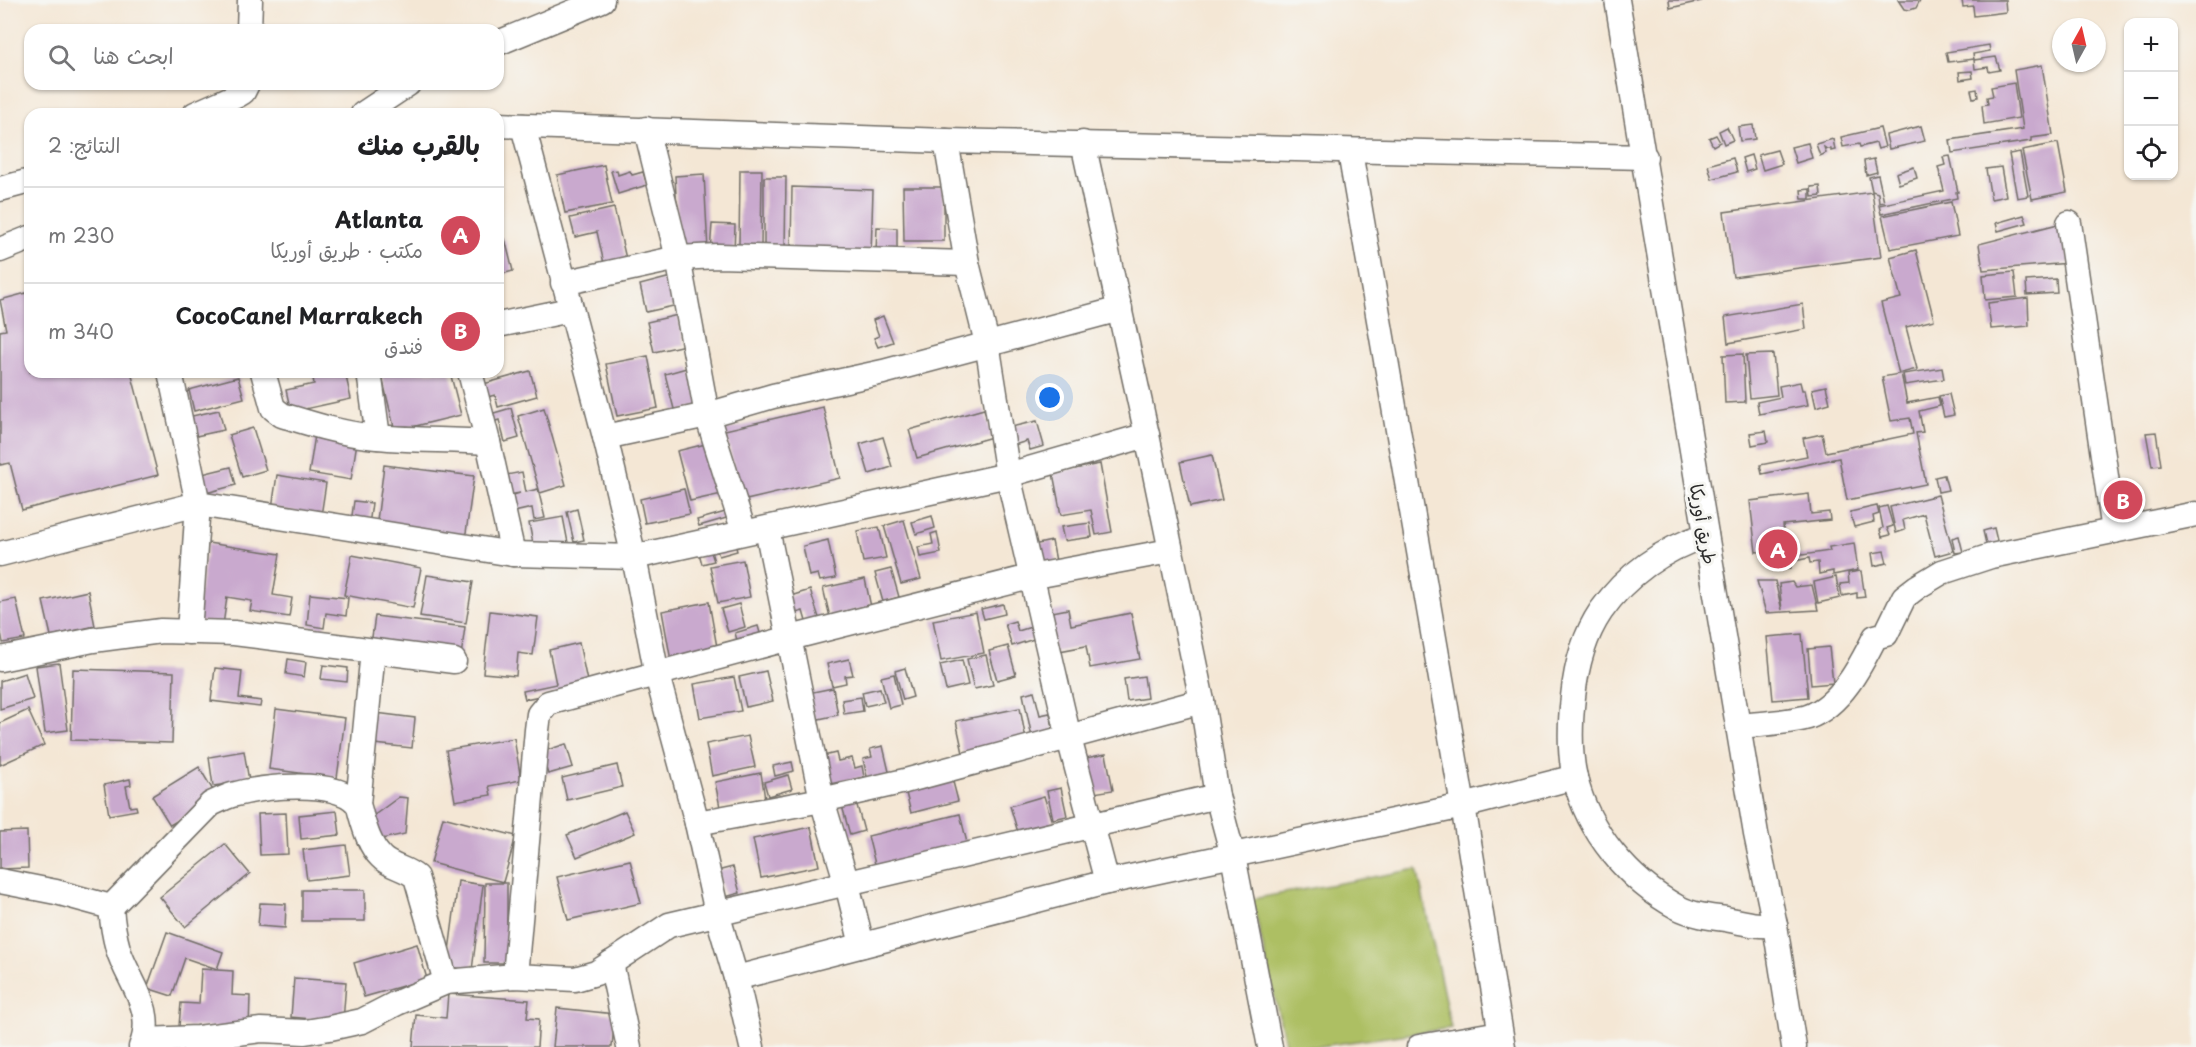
<!DOCTYPE html>
<html lang="ar">
<head>
<meta charset="utf-8">
<style>
	:root { --surface:#fff; --page:#f2f2f2; --text:#202124; --muted:#757577; --line:#e0e0e0; --accent:#d1495b }
	body { margin:0; font-family:"Playpen Sans","Playpen Sans Arabic",sans-serif; background:var(--page); color:var(--text); direction:rtl }
	.controls { position:absolute; right:18px; top:18px; display:grid; overflow:hidden; border-radius:12px; box-shadow:0 2px 4px #0004 }
	.controls button { width:54px; height:54px; display:grid; place-items:center; padding:0; border:0; border-bottom:2px solid var(--line); background:var(--surface); color:var(--text); font:30px sans-serif }
	.compass { position:absolute; left:2052px; top:18px; width:54px; height:54px; border-radius:50%; background:var(--surface); box-shadow:0 2px 4px #0004; rotate:8deg }
	.you { position:absolute; left:1050px; top:398px; width:21px; height:21px; margin:-15px; border:4px solid #fff; border-radius:50%; background:#1a73e8; box-shadow:0 0 0 9px #1a73e833 }
	.badge { display:grid; place-items:center; width:39px; height:39px; border-radius:50%; background:var(--accent); color:#fff; font-size:20px; font-weight:700 }
	.pin { position:absolute; translate:-50% -50%; border:3px solid #fff; box-shadow:0 2px 6px #0006 }
	.list { margin:0; padding:0; list-style:none }
	h2 { display:flex; justify-content:space-between; align-items:center; height:78px; margin:0; padding:0 24px; font-size:26px }
	h2 small { font-size:20px; font-weight:400; color:var(--muted) }
	.list li { display:grid; grid-template-columns:39px 1fr auto; gap:18px; align-items:center; box-sizing:border-box; height:96px; padding:0 24px; border-top:2px solid var(--line) }
	.list b { display:block; font-size:22px; white-space:nowrap }
	.list p { margin:0; font-size:20px; white-space:nowrap; color:var(--muted) }
	.list em { font-size:20px; font-style:normal; color:var(--muted) }
	.icon { flex:none; width:33px; height:33px; fill:none; stroke:currentColor; stroke-width:2; stroke-linecap:round; stroke-linejoin:round }
	.map { position:relative; flex:none; width:2196px; height:1047px; overflow:hidden; direction:ltr }
	.search { position:absolute; background:var(--surface); box-shadow:0 2px 4px #0004; left:24px; top:24px; width:480px; height:66px; display:flex; align-items:center; gap:15px; box-sizing:border-box; padding:0 21px; border-radius:18px; color:var(--muted); font-size:22px }
	.panel { position:absolute; background:var(--surface); box-shadow:0 2px 4px #0004; left:24px; top:108px; width:480px; height:270px; border-radius:18px; direction:rtl }
	.map>svg:first-child { display:block }
	.green { fill:#adbf63; stroke:#6c7547; stroke-width:1.5 }
	.building { fill:#c9a9ce }
	.lines { fill:none; stroke-linecap:round; stroke-linejoin:round }
	.minor-casing { stroke:#716d66; stroke-width:27 }
	.minor { stroke:#fff; stroke-width:24 }
	.labels { text-anchor:middle; dominant-baseline:central; stroke-width:6; stroke-linejoin:round; paint-order:stroke }
	.street-label { font-size:18px; fill:#2b2b2b; stroke:#f6f6f2 }
</style>
</head>
<body>
<div class="map">
<svg width="2196" height="1047" viewBox="0 0 2196 1047">
	<rect width="100%" height="100%" fill="#f6f6f2"/>
	<filter id="ink" filterUnits="userSpaceOnUse"><feTurbulence type="fractalNoise" baseFrequency=".0167" numOctaves="2"/><feDisplacementMap in="SourceGraphic" scale="12" xChannelSelector="R" yChannelSelector="G"/><feConvolveMatrix kernelMatrix="1 2 1 2 8 2 1 2 1" color-interpolation-filters="sRGB"/></filter>
	<filter id="wash" filterUnits="userSpaceOnUse"><feTurbulence type="fractalNoise" baseFrequency=".008" numOctaves="4" result="noise"/><feDisplacementMap in="SourceGraphic" scale="24" xChannelSelector="R" yChannelSelector="G"/><feGaussianBlur stdDeviation="1.35" result="paint"/><feColorMatrix in="noise" values="0 0 0 0 0 0 0 0 0 0 0 0 0 0 0 0 0 1.4 0 .05"/><feComposite in="paint" operator="in"/></filter>
	<g filter="url(#wash)">
		<rect width="100%" height="100%" fill="#f4e7d5"/>
		<path class="green" d="M1417 869 1451 1028 1314 1047H1286L1252 899Z"/>
		<g id="blocks">
			<g class="building">
				<path d="M1669 0H1700L1701 1 1670 8Z"/>
				<path d="M1898 0H1920L1916 8 1910 10 1904 9Z"/>
				<path d="M1962 0H2005L2006 12 1974 16 1973 6 1963 7Z"/>
				<path d="M1989 45 1990 51 1973 54 1974 59 1948 62 1946 52Z"/>
				<path d="M1996 57 2000 70 1989 72 1988 67 1975 69 1974 60Z"/>
				<path d="M2042 65 2053 135 2031 138V141L1952 153 1950 140 2023 129 2014 70Z"/>
				<path d="M1972 71 1973 78 1960 80 1959 72Z"/>
				<path d="M2014 83 2019 118 1984 124 1982 105 1988 104 1987 97 1993 96 1991 87Z"/>
				<path d="M1977 89 1978 97 1973 98 1971 90Z"/>
				<path d="M1753 125 1755 139 1740 141 1738 127Z"/>
				<path d="M1921 126 1925 141 1889 149 1886 135Z"/>
				<path d="M1727 127 1733 140 1724 144 1719 131Z"/>
				<path d="M1880 128 1885 147 1878 149 1876 143 1860 147 1859 144 1843 147 1841 137Z"/>
				<path d="M1716 135 1720 142 1713 146 1709 138Z"/>
				<path d="M1833 139 1835 150 1831 151V149H1827L1824 147 1826 153 1820 156 1816 144Z"/>
				<path d="M1808 143 1812 158 1796 163 1791 147Z"/>
				<path d="M2058 143 2067 192 2032 199 2022 150Z"/>
				<path d="M1777 150 1782 164 1763 170 1758 155Z"/>
				<path d="M2020 152 2028 196 2017 198 2009 154Z"/>
				<path d="M1751 155 1755 169 1746 172 1742 158Z"/>
				<path d="M1950 156 1958 192H1956L1957 198 1881 214 1879 205 1944 191 1938 167 1945 165 1943 157Z"/>
				<path d="M1733 158 1737 172 1712 179 1708 165Z"/>
				<path d="M1874 159 1877 172 1866 175 1864 161Z"/>
				<path d="M604 165 612 204 565 213 557 175Z"/>
				<path d="M1914 167 1917 178 1899 184 1896 173Z"/>
				<path d="M2001 167 2006 196 1991 199 1986 169Z"/>
				<path d="M617 170 618 175 630 171 632 175 643 172 647 185 618 194 611 171Z"/>
				<path d="M740 170H762L761 248H739Z"/>
				<path d="M704 174 708 250 679 251 675 176Z"/>
				<path d="M1878 175 1884 202 1879 203 1878 193 1872 191 1869 177Z"/>
				<path d="M764 177H786L785 250H764Z"/>
				<path d="M1820 186 1821 196 1812 197 1811 187Z"/>
				<path d="M792 187 873 190 871 254 791 251Z"/>
				<path d="M903 187H944V241H904Z"/>
				<path d="M1810 189V199H1802L1801 190Z"/>
				<path d="M1872 192 1881 257 1733 277 1724 212Z"/>
				<path d="M1951 202 1958 236 1890 249 1882 216Z"/>
				<path d="M614 208 627 263 605 268 597 232 575 237 570 218Z"/>
				<path d="M2024 215 2027 223 1998 231 1996 223Z"/>
				<path d="M2062 223 2070 263 1983 270 1979 244Z"/>
				<path d="M712 224 735 225 734 252 710 251Z"/>
				<path d="M877 227 897 228V252H876Z"/>
				<path d="M505 239 513 271 498 275V241Z"/>
				<path d="M1916 250 1934 320 1906 327 1917 369 1901 373 1907 403 1938 397 1940 406 1919 411 1923 432 1916 433 1926 484 1847 500 1839 458 1762 474 1760 465 1807 456 1803 438 1822 434 1826 452 1913 434 1910 418 1891 421 1882 377 1899 374 1881 303 1901 298 1890 257Z"/>
				<path d="M2014 272 2017 297 1985 300 1983 275Z"/>
				<path d="M671 277 678 305 646 312 640 285Z"/>
				<path d="M2056 279 2057 293 2027 295 2026 281Z"/>
				<path d="M30 292V372H131L158 475 22 510 10 463 0 465V331L6 330 0 300Z"/>
				<path d="M2028 298 2029 326 1991 329 1988 303Z"/>
				<path d="M1803 304 1806 329 1728 343 1725 317Z"/>
				<path d="M678 315 685 345 654 352 647 322Z"/>
				<path d="M883 316 893 342 878 347 874 338 879 336 873 320Z"/>
				<path d="M1743 354 1745 402 1725 403 1723 355Z"/>
				<path d="M1773 354 1777 395 1750 398 1746 355Z"/>
				<path d="M648 356 658 408 617 416 606 364Z"/>
				<path d="M690 367 700 406 675 413 665 374Z"/>
				<path d="M1942 368 1944 379 1905 385 1903 374Z"/>
				<path d="M530 371 537 396 498 407 495 395 484 398 480 385Z"/>
				<path d="M312 372H345L351 399 291 412 286 390 314 384Z"/>
				<path d="M385 372H450L461 415 395 431 381 373Z"/>
				<path d="M238 377 244 398 194 411 189 390Z"/>
				<path d="M1800 382 1802 390H1805L1808 405 1759 414 1757 402 1781 397 1779 386Z"/>
				<path d="M1826 386 1830 403 1816 407 1812 389Z"/>
				<path d="M1949 394 1954 415 1944 417 1939 396Z"/>
				<path d="M823 407 840 478 742 501 725 430Z"/>
				<path d="M511 408 519 438 505 442 499 420 489 423 487 415Z"/>
				<path d="M544 408 566 485 540 493 518 416Z"/>
				<path d="M984 409 992 437 917 458 909 430Z"/>
				<path d="M219 410 224 430 196 436 192 416Z"/>
				<path d="M1037 421 1044 446 1030 450 1027 441 1011 446 1007 428Z"/>
				<path d="M253 428 266 470 242 477 229 435Z"/>
				<path d="M1766 431 1768 442 1752 445 1750 433Z"/>
				<path d="M2156 432 2161 465 2152 466 2146 433Z"/>
				<path d="M315 435 357 442 351 480 309 473Z"/>
				<path d="M883 437 892 467 869 474 860 444Z"/>
				<path d="M710 443 722 494 690 501 677 451Z"/>
				<path d="M1212 455 1222 500 1190 507 1180 462Z"/>
				<path d="M1100 464 1112 532 1096 535 1091 510 1061 515 1053 473Z"/>
				<path d="M384 465 474 476 465 540 376 529Z"/>
				<path d="M231 467 236 485 202 494 198 475Z"/>
				<path d="M522 472 526 492 538 489 545 518 534 520 532 508 514 512 510 496 520 493 509 495 506 475Z"/>
				<path d="M277 475 326 483 321 516 272 508Z"/>
				<path d="M1944 475 1948 490 1938 492 1935 477Z"/>
				<path d="M684 489 690 514 645 523 640 499Z"/>
				<path d="M1809 494 1811 514 1829 512 1830 520 1783 525 1785 544 1772 546 1773 550 1756 552 1750 501Z"/>
				<path d="M1938 495 1953 551 1935 556 1924 514 1903 520 1905 530 1896 533 1890 507Z"/>
				<path d="M354 501 372 503 369 525 351 523Z"/>
				<path d="M1877 506 1879 514 1873 516 1874 522 1854 527 1850 512Z"/>
				<path d="M1887 506 1893 526 1887 528 1890 535 1882 537 1880 530 1883 528 1879 508Z"/>
				<path d="M577 509 584 540 574 542 567 512Z"/>
				<path d="M729 511 730 517 699 526 697 520Z"/>
				<path d="M932 516 935 528 916 534 912 522Z"/>
				<path d="M563 517 569 548 535 554 529 523Z"/>
				<path d="M904 520 921 579 901 584 884 526Z"/>
				<path d="M1090 523 1092 537 1064 541 1061 527Z"/>
				<path d="M879 527 886 558 863 562 857 531Z"/>
				<path d="M1994 528 1998 545 1987 548 1983 531Z"/>
				<path d="M937 532 941 553 920 557 918 547 933 544 931 534Z"/>
				<path d="M1959 536 1963 552 1955 553 1952 538Z"/>
				<path d="M828 540 836 578 820 581 818 574 809 576 803 546Z"/>
				<path d="M1052 541 1056 561 1038 565 1033 545Z"/>
				<path d="M208 543 280 554 273 595 292 598 289 617 250 611 252 601 227 597 223 625 195 621Z"/>
				<path d="M708 543 714 561 702 564 697 546Z"/>
				<path d="M735 543 737 551 719 556 716 548Z"/>
				<path d="M1854 543 1858 570 1833 575V571L1819 574 1818 562 1810 563 1809 558 1790 562 1791 568 1776 570 1774 554 1788 552 1789 557 1830 551 1829 547Z"/>
				<path d="M1884 551 1887 563 1874 566 1872 553Z"/>
				<path d="M352 555 421 568 413 608 344 595Z"/>
				<path d="M743 560 750 597 718 603 710 566Z"/>
				<path d="M891 569 899 597 883 602 875 573Z"/>
				<path d="M1861 571 1865 597 1857 598V593L1842 596 1840 584 1849 583 1848 573Z"/>
				<path d="M427 575 473 582 466 623 420 616Z"/>
				<path d="M1836 577 1840 598 1818 603 1814 582Z"/>
				<path d="M865 579 871 607 830 617 823 588Z"/>
				<path d="M1757 581H1775L1782 610 1779 584 1792 582 1795 587 1812 585 1818 610 1766 613Z"/>
				<path d="M810 590 821 624 808 628 803 611 790 615 784 598Z"/>
				<path d="M88 591 95 626 51 636 43 601Z"/>
				<path d="M310 594 348 598 346 616 326 613 324 628 307 625Z"/>
				<path d="M16 599 25 639 3 643 0 628V602Z"/>
				<path d="M709 602 718 653 671 661 662 611Z"/>
				<path d="M739 604 745 627 728 632 721 609Z"/>
				<path d="M1003 604 1005 614 984 619 981 609Z"/>
				<path d="M1068 609 1071 625 1131 613 1140 659 1090 668 1086 646 1054 652 1047 613Z"/>
				<path d="M490 611 538 617 533 655 518 653 516 676 483 673Z"/>
				<path d="M976 612 984 653 941 661 933 620Z"/>
				<path d="M375 616 465 627 461 656 371 644Z"/>
				<path d="M1015 621 1018 631 1031 627 1034 639 1012 646 1005 624Z"/>
				<path d="M758 626 762 640 739 647 735 633Z"/>
				<path d="M1802 634 1808 697 1773 700 1767 637Z"/>
				<path d="M579 643 588 686 525 699 523 691 556 684 549 650Z"/>
				<path d="M1008 646 1016 675 997 680 989 651Z"/>
				<path d="M1829 647 1833 683 1811 685 1808 649Z"/>
				<path d="M986 655 993 685 974 689 967 659Z"/>
				<path d="M288 659 306 662 304 677 286 674Z"/>
				<path d="M849 659 853 675 845 676 846 683 832 686 827 664Z"/>
				<path d="M962 660 968 685 946 690 940 665Z"/>
				<path d="M59 663 68 730 45 733 36 666Z"/>
				<path d="M323 665 348 668 347 682 321 679Z"/>
				<path d="M215 668 242 671 239 698 261 701 260 707 211 701Z"/>
				<path d="M905 668 913 697 903 700 895 671Z"/>
				<path d="M73 669 174 672 172 743 71 740Z"/>
				<path d="M766 671 773 701 746 707 739 677Z"/>
				<path d="M25 673 33 699 0 709V681Z"/>
				<path d="M894 674 901 705 889 708 881 677Z"/>
				<path d="M1144 676 1147 698 1127 701 1124 679Z"/>
				<path d="M734 677 741 711 700 718 694 684Z"/>
				<path d="M833 688 838 715 814 720 808 693Z"/>
				<path d="M880 688 884 702 865 706 862 692Z"/>
				<path d="M1034 691 1040 715 1050 713 1055 737 1033 742 1023 694Z"/>
				<path d="M861 697 863 711 844 714 842 700Z"/>
				<path d="M1020 708 1026 740 963 753 956 721Z"/>
				<path d="M276 709 345 718 337 778 269 769Z"/>
				<path d="M28 710 44 745 0 765V723Z"/>
				<path d="M368 712 415 718 412 748 365 743Z"/>
				<path d="M748 736 755 767 712 776 706 744Z"/>
				<path d="M514 738 521 780 489 786 491 795 455 801 446 750Z"/>
				<path d="M566 744 573 767 548 774 541 752Z"/>
				<path d="M883 746 890 776 868 781 863 759 872 757 870 749Z"/>
				<path d="M244 751 249 781 213 786 209 757Z"/>
				<path d="M836 753 838 761 852 758 855 768 862 766 864 777 825 785 819 757Z"/>
				<path d="M1106 754 1113 790 1088 794 1081 759Z"/>
				<path d="M792 762 794 771 775 776 773 766Z"/>
				<path d="M617 765 622 787 567 800 562 778Z"/>
				<path d="M199 767 217 797 170 825 152 796Z"/>
				<path d="M761 773 765 799 720 807 715 782Z"/>
				<path d="M788 775 792 789 768 796 764 782Z"/>
				<path d="M952 778 958 801 911 813 905 789Z"/>
				<path d="M130 779 131 785 126 786 130 807 136 806 137 810 109 815 104 785Z"/>
				<path d="M1061 788 1067 816 1053 819 1047 791Z"/>
				<path d="M1044 796 1054 829 1020 839 1010 806Z"/>
				<path d="M399 797 408 798 405 834 377 840 369 819Z"/>
				<path d="M855 798 864 831 850 835 841 802Z"/>
				<path d="M337 811 340 835 301 839 299 815Z"/>
				<path d="M625 811 635 833 577 857 567 835Z"/>
				<path d="M286 813 288 854 260 855 258 814Z"/>
				<path d="M960 814 968 847 876 868 868 836Z"/>
				<path d="M443 817 516 836 503 882 431 863Z"/>
				<path d="M811 827 819 866 761 878 753 839Z"/>
				<path d="M27 831 28 868 0 869V832Z"/>
				<path d="M225 844 250 874 185 927 160 897Z"/>
				<path d="M346 845 350 875 307 880 303 850Z"/>
				<path d="M630 860 641 903 568 920 557 877Z"/>
				<path d="M733 867 740 893 725 897 717 871Z"/>
				<path d="M458 881 483 885 472 970 447 967Z"/>
				<path d="M485 883H507V963H484Z"/>
				<rect x="302" y="890" width="63" height="31"/>
				<path d="M260 903 286 904 285 928 258 926Z"/>
				<path d="M167 932 223 952 217 969 185 958 172 996 147 988Z"/>
				<path d="M417 944 427 979 364 997 354 963Z"/>
				<path d="M201 969 233 971 232 995 250 996 249 1029 179 1026 181 1003 199 1004Z"/>
				<path d="M294 978 346 982 343 1022 291 1017Z"/>
				<path d="M448 994 529 1000 527 1018 539 1019 537 1047H413L416 1015 446 1018Z"/>
				<path d="M557 1008 615 1014 612 1047H553Z"/>
			</g>
		</g>
	</g>
	<g filter="url(#ink)">
		<use href="#blocks" fill-opacity="0" stroke="#716d66" stroke-width="1.5"/>
		<g class="lines">
			<g class="minor-casing">
				<g id="minor">
					<path d="M1617 0 1756 834 1775 925 1794 1047"/>
					<path d="M249 30 250 0"/>
					<path d="M498 43 602 0"/>
					<path d="M195 114 238 95 243 92 247 84"/>
					<path d="M363 114 408 84"/>
					<path d="M498 125 946 141 1645 157"/>
					<path d="M523 126 605 437 634 557 657 675 697 823 717 913 736 978 752 1047"/>
					<path d="M646 129 678 258 707 415 744 532"/>
					<path d="M946 141 967 263 987 343 1008 475 1069 738 1107 882"/>
					<path d="M1083 143 1147 435 1202 701 1217 796 1233 856 1270 1047"/>
					<path d="M1350 152 1463 806 1503 1047"/>
					<path d="M0 189 30 181"/>
					<path d="M2069 223 2114 531"/>
					<path d="M0 250 30 238"/>
					<path d="M563 283 678 258 718 256 967 263"/>
					<path d="M498 325 570 310"/>
					<path d="M170 372 198 504 189 632"/>
					<path d="M263 372 273 408 282 415C309 423 339 433 368 436 408 441 448 439 488 442"/>
					<path d="M369 372 378 437"/>
					<path d="M470 372 488 442 513 554"/>
					<path d="M605 437 707 415 773 396 883 372 1120 309"/>
					<path d="M767 529 822 800 847 884 862 945"/>
					<path d="M1706 535C1664 549 1627 574 1601 611 1584 636 1576 667 1573 697 1570 724 1569 752 1575 778 1588 832 1629 881 1677 907 1692 915 1709 917 1726 919 1745 923 1755 926 1775 925"/>
					<path d="M0 554 198 504 513 554 634 557 1008 475 1147 435"/>
					<path d="M0 659 93 640 161 631 234 633 454 661"/>
					<path d="M1740 726C1758 724 1792 722 1808 717 1841 705 1861 665 1875 637L1886 634 1904 597 1917 587 1942 572 1991 556 2196 514"/>
					<path d="M358 804 373 651"/>
					<path d="M697 823 822 800 905 781 1202 701"/>
					<path d="M0 881 56 892 111 907C112 921 114 935 118 949 128 982 157 1009 141 1047"/>
					<path d="M111 907 211 804C218 801 225 797 232 795 261 787 334 778 357 803 359 806 360 811 361 815 365 829 370 846 381 857 390 867 406 868 416 877L446 982 515 976 575 979 596 973 669 925 1217 796"/>
					<path d="M611 963 629 1047"/>
					<path d="M515 976 537 730 539 714 548 703 790 638 1030 577 1170 551"/>
					<path d="M736 978 1107 882 1463 806 1575 777"/>
					<path d="M144 1040 198 1038 261 1030 305 1032 330 1028 362 1021 397 1003 446 982"/>
					<path d="M1419 1047 1500 1033"/>
				</g>
			</g>
			<use href="#minor" class="minor"/>
		</g>
	</g>
	<g class="labels">
		<g class="street-label">
			<text transform="translate(1704 524) rotate(80)">طريق أوريكا</text>
		</g>
	</g>
</svg>
<div class="controls">
<button>+</button>
<button>−</button>
<button><svg class="icon" aria-label="locate" viewBox="0 0 24 24"><circle cx="12" cy="12" r="6"/><path d="M12 2v4M12 18v4M2 12h4M18 12h4"/></svg></button>
</div>
<svg class="compass" viewBox="-18 -18 36 36"><path d="M0-13l5 13h-10z" fill="#e53935"/><path d="M0 13l5-13h-10z" fill="#757577"/></svg>
<div class="you"></div>
<div class="pin badge" style="left:1778px;top:549px">A</div>
<div class="pin badge" style="left:2123px;top:500px">B</div>
<div class="search"><svg class="icon" aria-label="search" viewBox="0 0 24 24"><circle cx="10" cy="10" r="6"/><path d="M15 15l6 6"/></svg>ابحث هنا</div>
<section class="panel">
<h2>بالقرب منك<small>النتائج: 2</small></h2>
<ul class="list">
<li><span class="badge">A</span><div><b>Atlanta</b><p>مكتب · طريق أوريكا</p></div><em>230 m</em></li>
<li><span class="badge">B</span><div><b>CocoCanel Marrakech</b><p>فندق</p></div><em>340 m</em></li>
</ul>
</section>
</div>
</body>
</html>
